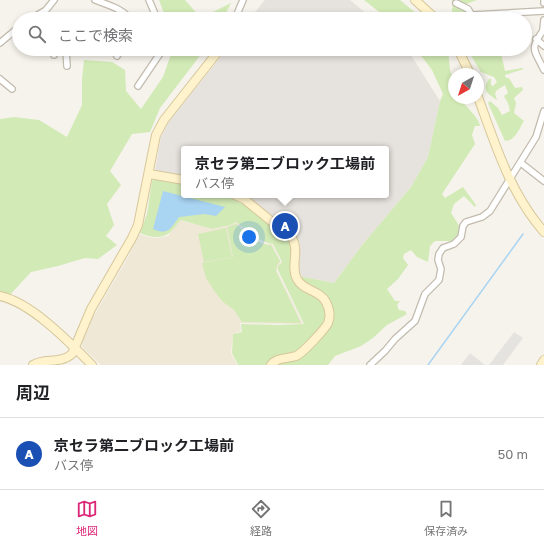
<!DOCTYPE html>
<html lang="ja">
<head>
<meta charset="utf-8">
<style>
	:root { --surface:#fff; --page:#f2f2f2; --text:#202124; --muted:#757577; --line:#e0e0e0; --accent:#db2777 }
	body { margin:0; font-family:"Golos Text","Noto Sans JP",sans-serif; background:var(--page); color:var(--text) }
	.compass { position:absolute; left:448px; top:68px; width:36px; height:36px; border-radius:50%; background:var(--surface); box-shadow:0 2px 6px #0003; rotate:219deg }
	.you { position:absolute; left:249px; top:237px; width:14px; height:14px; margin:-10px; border:3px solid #fff; border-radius:50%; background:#1a73e8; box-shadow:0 0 0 6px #1a73e833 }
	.badge { display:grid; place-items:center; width:26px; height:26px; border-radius:50%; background:var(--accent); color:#fff; font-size:13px; font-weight:700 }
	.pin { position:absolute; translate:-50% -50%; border:2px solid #fff; box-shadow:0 1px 4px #0006 }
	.popup { position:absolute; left:181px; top:146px; width:208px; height:52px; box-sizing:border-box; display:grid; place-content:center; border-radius:4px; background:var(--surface); filter:drop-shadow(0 1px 3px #0005); font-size:13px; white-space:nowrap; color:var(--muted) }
	.popup b { font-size:15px; color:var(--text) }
	.popup::after { content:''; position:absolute; left:50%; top:100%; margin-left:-8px; border:8px solid transparent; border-top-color:var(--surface) }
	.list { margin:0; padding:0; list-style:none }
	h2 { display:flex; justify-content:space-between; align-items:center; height:52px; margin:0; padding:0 16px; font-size:17px }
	h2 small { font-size:13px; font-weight:400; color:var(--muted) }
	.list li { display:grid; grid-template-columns:26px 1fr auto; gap:12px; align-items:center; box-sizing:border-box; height:72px; padding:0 16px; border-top:1px solid var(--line) }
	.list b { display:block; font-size:15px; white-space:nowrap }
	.list p { margin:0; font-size:13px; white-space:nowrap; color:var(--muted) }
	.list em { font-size:13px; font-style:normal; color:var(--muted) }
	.icon { flex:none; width:22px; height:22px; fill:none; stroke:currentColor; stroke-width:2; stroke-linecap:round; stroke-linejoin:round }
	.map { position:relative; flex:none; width:544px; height:365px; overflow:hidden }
	.search { position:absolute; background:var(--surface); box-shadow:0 2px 6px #0003; left:12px; right:12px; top:12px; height:44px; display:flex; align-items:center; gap:10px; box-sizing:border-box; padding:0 14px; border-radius:22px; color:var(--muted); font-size:15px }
	.sheet { height:124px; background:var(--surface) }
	nav { display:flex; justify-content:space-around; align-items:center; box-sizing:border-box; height:56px; border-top:1px solid var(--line); background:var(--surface); font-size:11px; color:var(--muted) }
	nav a { display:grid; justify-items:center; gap:2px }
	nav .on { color:var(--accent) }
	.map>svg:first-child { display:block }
	.industrial { fill:#e6e2dd }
	.education { fill:#efe8d6 }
	.green { fill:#d2eab5 }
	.parking { fill:#e5e3e0 }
	.water { fill:#a9d4f2 }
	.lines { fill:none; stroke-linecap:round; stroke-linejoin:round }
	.stream { stroke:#a9d4f2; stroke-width:1.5 }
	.street-casing { stroke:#c2bbae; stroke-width:8 }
	.secondary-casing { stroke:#d6c79b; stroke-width:10 }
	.street { stroke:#fff; stroke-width:5.5 }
	.secondary { stroke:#fff3cd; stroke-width:8 }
</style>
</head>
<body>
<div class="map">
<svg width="544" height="365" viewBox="0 0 544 365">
	<rect width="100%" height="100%" fill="#f6f3ec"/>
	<g class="industrial">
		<path d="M265 0H350L373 19H249Z"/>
		<path d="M227 49H407L440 101 428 157 411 187 363 244 334 283 299 276 297 272 299 251 298 243 294 235 286 229 287 227 271 214 269 215 240 195H386V149H184V177L157 172 155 170 161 137 168 123Z"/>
	</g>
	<path class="education" d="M181 220 212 229 230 225 236 222 260 241 266 244H272L281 262 278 266 277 271 303 324 240 323 241 331 233 334 231 353 237 365H101L83 348 82 345V341L92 319 128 257 139 234 148 237 157 238 168 236Z"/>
	<g class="green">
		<path d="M159 0H185L201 18 231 3 223 19H166Z"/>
		<path d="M364 0H400L423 19H388Z"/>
		<path d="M452 0H477L466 4V19H451L453 3Z"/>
		<path d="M175 49H205L160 108 150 132 132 134 110 171 121 185 107 204 114 225 106 236 117 245 98 259 85 258 58 266 31 272 8 297 0 294V119L14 117 39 120 67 137 82 105V79L84 60 112 62 125 70 126 91 141 109 163 77 170 57Z"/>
		<path d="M416 49H448L450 70 454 83V98H459C465 106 479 117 480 126H475L472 135 475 144 442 194 445 198 463 187 476 205 475 207 464 196 454 204 451 213 460 227 459 236 454 241H435L430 246 428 262 417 257 411 250 404 254 403 258 408 265 398 279 387 289 395 301H400L397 305 399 310 405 311 407 314 387 325 373 338 361 346 335 356 328 365H238L232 353 233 334 242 332 241 324 277 325 304 324 278 270V266L282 262 273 244C258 242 247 230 236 222L230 225 212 229 181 220C177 224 173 231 168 234 160 239 148 237 140 233L147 214 152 181 156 178 184 183V195H225L244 205 281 232 291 242 299 276 334 283 363 244 411 187 428 157 440 101 443 94 432 70Z"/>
		<path d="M467 49H500L505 71 522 68 524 69 505 75 506 78H509L515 88 522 87 523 90 514 98 516 103 514 113 524 121C519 129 515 141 505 141L488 103 490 101 498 108 502 115 510 111 508 103 504 96 508 93 505 85 497 90 495 93 497 100C488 94 481 91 489 79H491V85L493 86 497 82 494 77 481 72Z"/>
		<path d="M236 224C246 232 258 245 271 245L280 261 277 265 276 271 301 323 242 322 234 310 222 301 215 292 206 278 202 263 233 257 227 227Z"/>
		<path d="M226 228 232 257 204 262 198 234Z"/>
	</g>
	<g class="parking">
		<path d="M514 332 523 338 503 365H489Z"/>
		<path d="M470 353 485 365H461Z"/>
	</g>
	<path class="water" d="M163 191 225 207 216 216 205 214 179 217C171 228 168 236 153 229Z"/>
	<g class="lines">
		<path class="stream" d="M428 365 523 234"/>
		<g class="street-casing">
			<g id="street">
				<path d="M95 0C106 4 123 9 130 19"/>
				<path d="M149 0 155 14 153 19"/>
				<path d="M544 1V3"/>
				<path d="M456 3 468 9 471 14 473 15 544 11"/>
				<path d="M31 19 46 10 54 0"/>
				<path d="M235 19 243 0"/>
				<path d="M543 29 544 20"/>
				<path d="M544 29C529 50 534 49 544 70"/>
				<path d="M536 39 544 46"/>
				<path d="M0 43 19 27"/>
				<path d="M25 49 37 52 53 49"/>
				<path d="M54 49V55"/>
				<path d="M66 49 67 66"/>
				<path d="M117 56 121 49"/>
				<path d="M0 79 12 89"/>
				<path d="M138 86 163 49"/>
				<path d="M521 163 544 181"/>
				<path d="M370 365 385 351 395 339 415 321 425 294 439 280 441 269 438 260 439 254 443 248 454 244 461 237 463 226 466 222 482 217 490 211 536 137 544 111"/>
			</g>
		</g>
		<g class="secondary-casing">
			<g id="secondary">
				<path d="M415 0 436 19"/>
				<path d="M458 49 470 74"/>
				<path d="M478 97C495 144 510 193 544 232"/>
				<path d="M149 174 184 180"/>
				<path d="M235 195 244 199 292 238C300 251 290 266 297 279 303 291 320 290 326 302 329 308 331 316 328 323 325 329 303 353 296 356 287 359 277 357 271 365"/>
				<path d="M0 296C32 303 69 342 92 365"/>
				<path d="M33 365C45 357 59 365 72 354L91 309 132 238 138 225 156 135 164 120 220 49"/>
				<path d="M541 365 544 360"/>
			</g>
		</g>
		<use href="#street" class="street"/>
		<use href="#secondary" class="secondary"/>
	</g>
</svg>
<svg class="compass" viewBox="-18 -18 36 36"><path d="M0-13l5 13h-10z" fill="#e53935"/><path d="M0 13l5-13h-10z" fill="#757577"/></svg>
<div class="you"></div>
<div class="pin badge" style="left:285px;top:226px;background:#1a4fb4">A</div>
<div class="popup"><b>京セラ第二ブロック工場前</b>バス停</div>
<div class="search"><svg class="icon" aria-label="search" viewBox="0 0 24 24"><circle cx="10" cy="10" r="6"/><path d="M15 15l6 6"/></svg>ここで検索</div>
</div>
<section class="sheet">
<h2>周辺<small></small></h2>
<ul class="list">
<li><span class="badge" style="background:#1a4fb4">A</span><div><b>京セラ第二ブロック工場前</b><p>バス停</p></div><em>50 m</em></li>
</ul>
</section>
<nav>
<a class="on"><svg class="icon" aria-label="map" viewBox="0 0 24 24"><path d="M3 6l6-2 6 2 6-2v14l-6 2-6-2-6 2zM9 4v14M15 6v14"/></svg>地図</a>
<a><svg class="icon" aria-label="directions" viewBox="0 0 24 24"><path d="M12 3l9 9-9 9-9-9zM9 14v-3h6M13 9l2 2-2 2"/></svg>経路</a>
<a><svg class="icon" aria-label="saved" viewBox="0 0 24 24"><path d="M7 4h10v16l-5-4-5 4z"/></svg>保存済み</a>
</nav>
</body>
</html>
